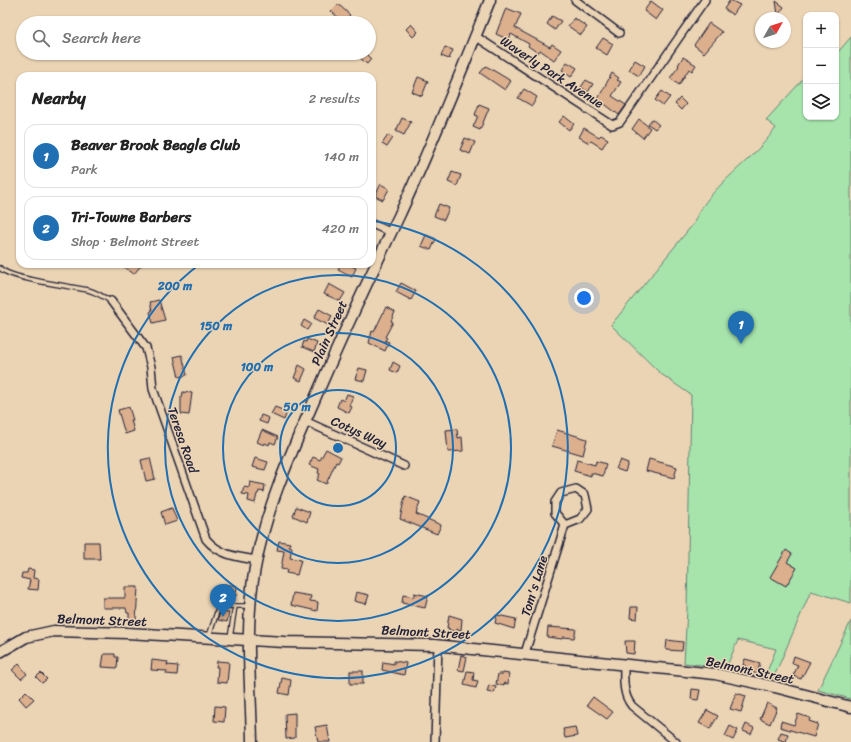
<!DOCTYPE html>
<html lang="en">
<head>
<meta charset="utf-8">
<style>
	:root { --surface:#fff; --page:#f6f6f6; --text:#222; --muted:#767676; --line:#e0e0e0; --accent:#1f6fb2 }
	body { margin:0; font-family:Sriracha,sans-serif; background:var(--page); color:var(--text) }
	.controls { position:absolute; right:12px; top:12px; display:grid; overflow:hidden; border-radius:8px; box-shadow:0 1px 3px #0004 }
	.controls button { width:36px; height:36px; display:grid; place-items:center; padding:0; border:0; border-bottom:1px solid var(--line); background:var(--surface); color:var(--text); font:20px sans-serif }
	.compass { position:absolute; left:755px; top:12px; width:36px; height:36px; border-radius:50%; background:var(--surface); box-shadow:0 1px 3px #0004; rotate:51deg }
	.you { position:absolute; left:584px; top:298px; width:14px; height:14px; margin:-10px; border:3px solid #fff; border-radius:50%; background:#1a73e8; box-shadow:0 0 0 6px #1a73e833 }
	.badge { display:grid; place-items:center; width:26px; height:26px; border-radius:50%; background:var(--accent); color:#fff; font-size:13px; font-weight:700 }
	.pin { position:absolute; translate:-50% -33px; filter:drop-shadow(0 1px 2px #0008) }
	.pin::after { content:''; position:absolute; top:21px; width:14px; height:12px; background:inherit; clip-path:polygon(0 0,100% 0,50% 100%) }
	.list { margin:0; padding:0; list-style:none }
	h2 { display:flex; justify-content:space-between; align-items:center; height:52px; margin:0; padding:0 16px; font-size:17px }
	h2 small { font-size:13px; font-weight:400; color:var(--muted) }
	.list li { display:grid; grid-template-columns:26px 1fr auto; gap:12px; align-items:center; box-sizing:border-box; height:64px; margin:0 8px 8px; padding:0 8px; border:1px solid var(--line); border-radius:12px }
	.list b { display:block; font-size:15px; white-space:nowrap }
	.list p { margin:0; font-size:13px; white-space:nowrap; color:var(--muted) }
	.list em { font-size:13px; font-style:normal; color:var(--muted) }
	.icon { flex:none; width:22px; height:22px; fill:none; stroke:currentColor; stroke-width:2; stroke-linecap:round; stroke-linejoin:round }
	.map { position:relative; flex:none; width:851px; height:742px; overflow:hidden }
	.search { position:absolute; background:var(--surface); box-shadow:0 1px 3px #0004; left:16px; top:16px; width:360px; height:44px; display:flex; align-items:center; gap:10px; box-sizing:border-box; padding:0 14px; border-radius:22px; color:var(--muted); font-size:15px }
	.panel { position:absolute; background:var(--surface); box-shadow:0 1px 3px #0004; left:16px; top:72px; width:360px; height:196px; border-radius:12px }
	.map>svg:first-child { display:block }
	.green { fill:#a6e4ac; stroke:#648374 }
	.building { fill:#dcaf8d; stroke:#22223b }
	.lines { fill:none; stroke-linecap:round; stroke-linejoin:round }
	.service-casing { stroke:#22223b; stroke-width:6 }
	.minor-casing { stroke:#22223b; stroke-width:10 }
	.secondary-casing { stroke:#22223b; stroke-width:13 }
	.service { stroke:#ebd4b4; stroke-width:3.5 }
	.minor { stroke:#ebd4b4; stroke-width:7 }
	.secondary { stroke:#ebd4b4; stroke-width:10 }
	.ring { fill:none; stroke:#1f6fb2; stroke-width:2 }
	.labels { text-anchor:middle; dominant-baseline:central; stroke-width:3; stroke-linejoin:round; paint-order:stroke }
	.street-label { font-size:13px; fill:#22223b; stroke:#ebd4b4 }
	.centre { fill:#1f6fb2; stroke:#ebd4b4; stroke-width:2 }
	.ring-label { font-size:12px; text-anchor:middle; font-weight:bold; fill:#1f6fb2; stroke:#ebd4b4; stroke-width:3; stroke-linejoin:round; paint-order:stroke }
</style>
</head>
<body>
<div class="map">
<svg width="851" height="742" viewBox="0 0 851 742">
	<rect width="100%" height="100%" fill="#ebd4b4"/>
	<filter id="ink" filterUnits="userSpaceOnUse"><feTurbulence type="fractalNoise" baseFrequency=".025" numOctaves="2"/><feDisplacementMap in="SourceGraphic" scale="8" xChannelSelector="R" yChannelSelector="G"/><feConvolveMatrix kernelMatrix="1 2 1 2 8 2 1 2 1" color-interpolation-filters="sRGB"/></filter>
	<g filter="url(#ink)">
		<g class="green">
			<path d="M851 37V603L811 591 773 679 765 677 776 649 738 640 726 668 684 663 687 610 691 395 661 374 611 325 694 223C704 194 739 170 760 147 766 141 771 134 776 128L766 120 806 76V117H836V49L839 51Z"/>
			<path d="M851 621V699L818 690Z"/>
		</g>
		<g class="building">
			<path d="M730 0 740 5 733 15 724 9Z"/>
			<path d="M651 1 663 10 656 20 644 11Z"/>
			<path d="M776 1 784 7 778 15Z"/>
			<path d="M338 4 350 15 343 22 331 11Z"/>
			<path d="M506 8 521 14 515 28 550 47 552 44 561 50 554 60 540 50 538 53 528 46 529 44 511 34 509 40 496 34Z"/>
			<path d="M552 16 561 21 555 30 547 24Z"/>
			<path d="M574 18 587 27 581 35 568 26Z"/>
			<path d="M709 23 722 32 704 53 694 45Z"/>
			<path d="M411 24 418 32 413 37 406 29Z"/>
			<path d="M603 38 613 44 607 55 596 48Z"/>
			<path d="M445 47 453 50 449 59 441 56Z"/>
			<path d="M365 53 371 59 367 64 360 58Z"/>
			<path d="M683 57 696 65 692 71 689 69 679 85 670 78 679 66 678 65Z"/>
			<path d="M635 60 645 66 639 76 629 70Z"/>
			<path d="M567 62 577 68 571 77 562 70Z"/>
			<path d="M486 66 511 81 505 90 480 73Z"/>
			<path d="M612 73 619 78 617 80 621 82 612 96 626 105 619 115 598 99Z"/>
			<path d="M418 77 428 81 422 96 412 92Z"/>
			<path d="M586 80 593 84 588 92 581 87Z"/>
			<path d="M524 89 537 97 532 106 518 98Z"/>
			<path d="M662 91 670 97 663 106 655 100Z"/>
			<path d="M680 98 686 104 681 110 675 104Z"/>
			<path d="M479 104 489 108 480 130 473 127 478 116 475 115Z"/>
			<path d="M564 116 574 124 569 130 559 122Z"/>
			<path d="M402 118 411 122 404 135 396 131Z"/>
			<path d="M639 119 650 128 643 138 632 129Z"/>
			<path d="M652 119 659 125 655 129 648 124Z"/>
			<path d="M584 128 599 137 601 135 608 139 602 148 591 141 589 143 579 137Z"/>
			<path d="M388 135 393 138 387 147 382 144Z"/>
			<path d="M465 138 475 142 470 154 460 150Z"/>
			<path d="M452 172 461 175 457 186 448 182Z"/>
			<path d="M381 184 389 189 383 200 375 196Z"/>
			<path d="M439 204 449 208 444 220 434 216Z"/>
			<path d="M426 235 436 239 431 250 421 246Z"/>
			<path d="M120 264H142L134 274Z"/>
			<path d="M341 264H347L356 268 352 277 338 270Z"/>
			<path d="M401 283 416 291 411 300 396 292Z"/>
			<path d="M329 284 345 293 340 301 324 294Z"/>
			<path d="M159 300 165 320 153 323 150 312 152 311 150 302Z"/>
			<path d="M386 307 395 312 391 321 393 322 385 337 387 338 385 341 389 342 385 351 369 343 372 331 374 332Z"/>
			<path d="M319 309 332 316 328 325 314 318Z"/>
			<path d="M304 320 311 324 307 330 301 326Z"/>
			<path d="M307 339 317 343 314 352 302 347 304 341 306 342Z"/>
			<path d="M182 355 187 375 179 377 174 357Z"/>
			<path d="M393 362 400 366 397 373 390 370Z"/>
			<path d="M299 365 306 369 301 381 294 378Z"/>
			<path d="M359 368 367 370 364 381 355 379Z"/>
			<path d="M183 392 192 393 189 415 181 414V396L182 397Z"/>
			<path d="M347 394 353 396 349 406 352 407 349 413 337 407 340 399 344 401Z"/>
			<path d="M129 407 133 420H131L134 431 125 434 118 410Z"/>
			<path d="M275 407 287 412 284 420 271 414Z"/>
			<path d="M261 415 269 418 267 424 259 421Z"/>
			<path d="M457 429 458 438 462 437 463 451 448 452 446 430Z"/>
			<path d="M262 430 278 437 275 444 270 442 269 445 265 443 264 445 257 442Z"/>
			<path d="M557 430 587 439 583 455 552 446Z"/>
			<path d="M326 449 341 457 338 463 336 462 326 484 317 480 320 474 318 473 319 469 309 465 313 457 320 460Z"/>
			<path d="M150 458 155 479 146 481 141 460Z"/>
			<path d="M255 458 268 462 265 470 252 467Z"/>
			<path d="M649 459 677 467 674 478 646 471Z"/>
			<path d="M577 460 595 465 596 461 606 464 603 476 591 473V476L574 471Z"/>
			<path d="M620 460 628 463 625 472 616 469Z"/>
			<path d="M250 482 265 485 264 492 259 491 258 494H257L255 503 248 501 249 495 242 494 244 487 249 488Z"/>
			<path d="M405 496 420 502 416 514 441 525 437 534 400 519Z"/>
			<path d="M296 507 310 512 307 522 293 516Z"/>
			<path d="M172 508 177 521 165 525 161 512Z"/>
			<path d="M279 541 290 543 289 546 292 547 290 558 301 560 297 575 286 573 287 570 281 569 284 551 277 550Z"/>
			<path d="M84 542H99L100 559H84Z"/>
			<path d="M786 550 792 554 787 562 797 568 786 586 770 577Z"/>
			<path d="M28 569 34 570 33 578 39 579 38 590 28 589 30 580 21 578 22 573H27Z"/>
			<path d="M224 584 237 586 236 596 223 594Z"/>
			<path d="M125 587H138L136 620 129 619V613H127L126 608H103V598H125Z"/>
			<path d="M356 592 369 595 366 604 354 601Z"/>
			<path d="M293 593 311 596 310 601 318 602 317 611 291 605Z"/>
			<path d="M414 593 428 596 425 608 402 603 403 595 414 597Z"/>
			<path d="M631 607H638L637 619 630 618Z"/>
			<path d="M220 612 229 613 227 622 218 620Z"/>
			<path d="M449 615 462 619 461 630 457 629V632L449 630V628H447Z"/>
			<path d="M497 615 516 619 514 629 495 623Z"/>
			<path d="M548 627 576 629 574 638 563 637 562 639 547 637Z"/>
			<path d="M667 640 683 642 682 651 666 650Z"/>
			<path d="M625 641H635L634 654 626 653Z"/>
			<path d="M104 654H115V657H118L117 668 102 667Z"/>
			<path d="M461 655 467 657 464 671 458 670Z"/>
			<path d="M794 656 810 662 801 679 793 676 798 665 792 663Z"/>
			<path d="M745 659 760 663 757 674 744 669 746 666 743 665Z"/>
			<path d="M152 660 168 662 167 665 178 666 177 675 166 674 167 671 151 670Z"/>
			<path d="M217 661 229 662 227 683 217 682 218 667H216Z"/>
			<path d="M394 661 406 663 404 675 382 670 383 662 394 664Z"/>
			<path d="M19 664 27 674 21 679 12 670Z"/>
			<rect x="350" y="671" width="13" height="13"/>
			<path d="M467 671 474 672 473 680 478 681 476 688 464 685Z"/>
			<path d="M41 673 47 679 42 683 36 677Z"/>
			<path d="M503 673 509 674 508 684 504 683V685L496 684 498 674H503Z"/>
			<path d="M282 678 291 680 289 695 279 693Z"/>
			<path d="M489 685 496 687 494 693 487 692Z"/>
			<path d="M692 689 700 690 698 700 691 699Z"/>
			<path d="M26 691 34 699 26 706 19 698Z"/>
			<path d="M736 693 746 696 741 712 730 709Z"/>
			<path d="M593 697 613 712 607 719 587 705Z"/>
			<path d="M767 703 777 708 770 724 760 719Z"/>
			<path d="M215 706 225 707 224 722 214 721Z"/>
			<path d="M707 710 718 716 710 729 699 723Z"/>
			<path d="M295 713V738L286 739 285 714Z"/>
			<path d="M798 714 810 718 809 721 818 724 814 737 780 727 781 721 794 725Z"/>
			<path d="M746 724 754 728 751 734 743 731Z"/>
			<path d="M327 725 330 742H318L315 727Z"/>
			<path d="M730 726 738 730 733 740 725 736Z"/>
			<path d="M575 727 577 736 565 738 563 729Z"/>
			<path d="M781 732 788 734 786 742 778 739Z"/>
		</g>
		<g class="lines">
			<g class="service-casing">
				<g id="service">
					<path d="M0 268C9 279 70 286 88 290 96 292 103 297 111 301"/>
					<path d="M209 636 219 606H250"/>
					<path d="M230 638 235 606"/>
				</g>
			</g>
			<g class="minor-casing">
				<g id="minor">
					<path d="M575 0 619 33"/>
					<path d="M475 36 612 125 620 122 705 0"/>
					<path d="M372 224 390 232"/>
					<path d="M111 301 146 348 151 367 153 389 206 539C219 555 237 557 257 560"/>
					<path d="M305 421 404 466"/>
					<path d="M525 653 565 525 555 513V502L561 493 576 489 585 495 588 509 580 519 565 525"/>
					<path d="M624 664C624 679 622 694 632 706L676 742"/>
					<path d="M435 742 438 645"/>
				</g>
			</g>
			<g class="secondary-casing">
				<g id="secondary">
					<path d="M0 652 26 637 54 631 127 633 285 642 434 645 715 674 775 687 851 707"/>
					<path d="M252 742C251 684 244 625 255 568 265 513 287 462 310 410 338 345 368 280 399 216 432 145 461 72 490 0"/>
				</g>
			</g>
			<use href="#service" class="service"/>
			<use href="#minor" class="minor"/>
			<use href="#secondary" class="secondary"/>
		</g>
	</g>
	<g class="ring">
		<circle cx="338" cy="448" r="58"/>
		<circle cx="338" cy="448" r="115"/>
		<circle cx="338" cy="448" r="173"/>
		<path d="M374 221A230 230 0 1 1 200 264"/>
	</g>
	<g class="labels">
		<g class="street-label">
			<text transform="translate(552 72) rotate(33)">Waverly Park Avenue</text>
			<text transform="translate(329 333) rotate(-66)">Plain Street</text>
			<text transform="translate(359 432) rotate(24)">Cotys Way</text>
			<text transform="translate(183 440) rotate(71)">Teresa Road</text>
			<text transform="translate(534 586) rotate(-73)">Tom's Lane</text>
			<text transform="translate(102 620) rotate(2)">Belmont Street</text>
			<text transform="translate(426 632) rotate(3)">Belmont Street</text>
			<text transform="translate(750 670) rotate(12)">Belmont Street</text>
		</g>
	</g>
	<circle cx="338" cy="448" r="6" class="centre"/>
	<g class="ring-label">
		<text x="175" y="290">200 m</text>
		<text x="216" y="330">150 m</text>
		<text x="257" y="371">100 m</text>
		<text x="297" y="411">50 m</text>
	</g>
</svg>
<div class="controls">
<button>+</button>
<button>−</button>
<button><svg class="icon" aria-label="layers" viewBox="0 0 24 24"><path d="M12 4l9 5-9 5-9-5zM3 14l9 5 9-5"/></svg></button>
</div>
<svg class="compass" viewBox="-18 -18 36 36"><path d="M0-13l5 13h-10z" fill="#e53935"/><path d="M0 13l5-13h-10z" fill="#767676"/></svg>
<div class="you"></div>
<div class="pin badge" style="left:741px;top:344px">1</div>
<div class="pin badge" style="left:223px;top:617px">2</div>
<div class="search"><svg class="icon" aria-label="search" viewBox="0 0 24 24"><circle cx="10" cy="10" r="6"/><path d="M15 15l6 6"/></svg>Search here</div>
<section class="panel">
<h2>Nearby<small>2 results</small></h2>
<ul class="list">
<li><span class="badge">1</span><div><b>Beaver Brook Beagle Club</b><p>Park</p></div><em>140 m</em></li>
<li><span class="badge">2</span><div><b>Tri-Towne Barbers</b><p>Shop · Belmont Street</p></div><em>420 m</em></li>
</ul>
</section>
</div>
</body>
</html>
